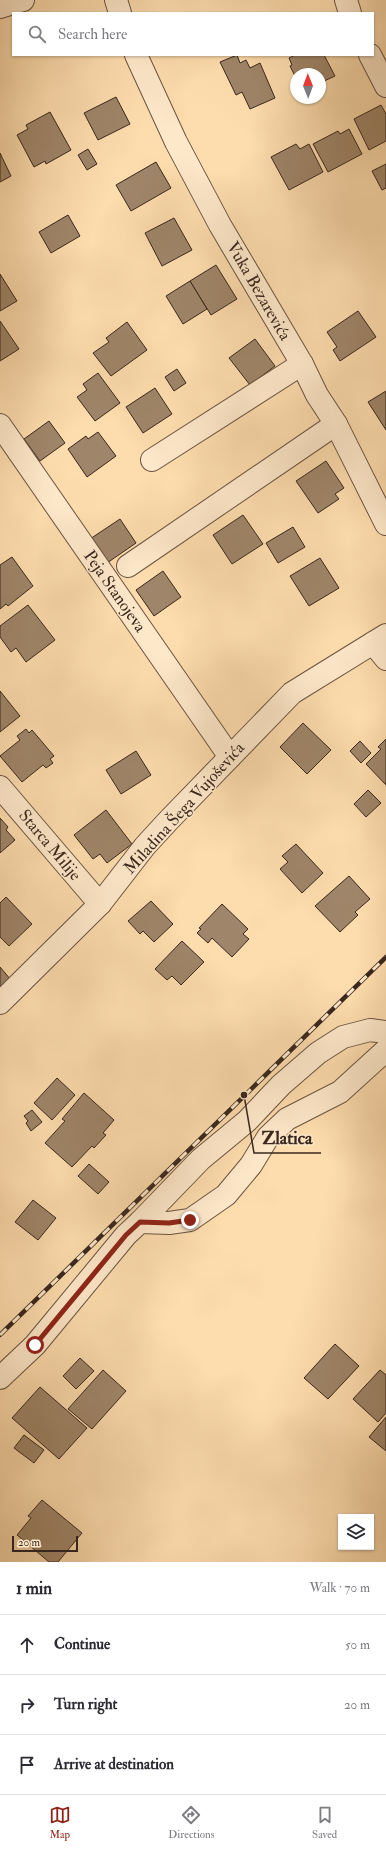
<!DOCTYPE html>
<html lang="en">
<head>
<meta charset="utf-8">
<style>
	:root { --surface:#fff; --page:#f2f2f3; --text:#2b2b33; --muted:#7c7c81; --line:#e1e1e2; --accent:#8f2418 }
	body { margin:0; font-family:"IM FELL Double Pica",serif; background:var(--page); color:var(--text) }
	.controls { position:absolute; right:12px; bottom:12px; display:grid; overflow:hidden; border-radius:0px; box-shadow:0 1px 3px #0004 }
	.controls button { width:36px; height:36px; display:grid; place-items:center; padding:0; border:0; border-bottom:1px solid var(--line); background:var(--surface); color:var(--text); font:20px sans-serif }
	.compass { position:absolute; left:290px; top:68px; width:36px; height:36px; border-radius:50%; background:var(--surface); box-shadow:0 1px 3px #0004; rotate:359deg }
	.scale { position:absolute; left:12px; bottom:10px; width:66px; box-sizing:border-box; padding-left:4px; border:2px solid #39271e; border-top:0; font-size:11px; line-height:14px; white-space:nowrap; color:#39271e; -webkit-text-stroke:3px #fee8ca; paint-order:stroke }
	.stop { position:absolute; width:12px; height:12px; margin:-9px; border:3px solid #8f2418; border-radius:50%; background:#fff }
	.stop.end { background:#8f2418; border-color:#fff; box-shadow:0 1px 4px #0008 }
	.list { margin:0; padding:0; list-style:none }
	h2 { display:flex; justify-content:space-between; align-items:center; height:52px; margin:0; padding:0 16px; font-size:17px }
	h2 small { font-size:13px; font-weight:400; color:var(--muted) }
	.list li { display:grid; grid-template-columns:26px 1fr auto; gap:12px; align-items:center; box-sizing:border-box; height:60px; padding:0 16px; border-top:1px solid var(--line) }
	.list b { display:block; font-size:15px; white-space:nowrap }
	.list em { font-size:13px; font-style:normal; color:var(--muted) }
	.icon { flex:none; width:22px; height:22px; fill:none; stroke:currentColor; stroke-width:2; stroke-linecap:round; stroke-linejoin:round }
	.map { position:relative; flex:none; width:386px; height:1562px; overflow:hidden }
	.search { position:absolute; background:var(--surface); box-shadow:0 1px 3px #0004; left:12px; right:12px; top:12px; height:44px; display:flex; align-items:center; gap:10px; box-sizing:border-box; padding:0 14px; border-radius:0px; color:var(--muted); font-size:15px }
	.sheet { height:232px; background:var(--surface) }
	nav { display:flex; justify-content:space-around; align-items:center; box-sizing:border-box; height:56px; border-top:1px solid var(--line); background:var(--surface); font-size:11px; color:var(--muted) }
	nav a { display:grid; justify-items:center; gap:2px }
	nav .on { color:var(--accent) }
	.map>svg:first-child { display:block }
	.building { fill:#9f8569; stroke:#39271e }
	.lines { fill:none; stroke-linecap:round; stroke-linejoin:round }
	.minor-casing { stroke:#6a5442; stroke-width:24 }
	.minor { stroke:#fee8ca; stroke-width:22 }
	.rail-casing { stroke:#39271e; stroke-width:4.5 }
	.rail { stroke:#fee8ca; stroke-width:3; stroke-dasharray:9; stroke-linecap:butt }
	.route { stroke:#8f2418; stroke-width:5 }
	.labels { text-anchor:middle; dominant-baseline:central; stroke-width:3; stroke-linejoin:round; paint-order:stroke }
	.street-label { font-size:17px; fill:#39271e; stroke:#fee8ca }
	.leader { fill:none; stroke:#39271e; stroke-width:1.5 }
	.callout-dot { fill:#39271e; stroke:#fee8ca; stroke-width:1.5 }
	.callout-label { font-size:18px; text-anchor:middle; font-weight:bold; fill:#39271e; stroke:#fee8ca; stroke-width:3; stroke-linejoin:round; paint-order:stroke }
</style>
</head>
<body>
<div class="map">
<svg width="386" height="1562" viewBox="0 0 386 1562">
	<rect width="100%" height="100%" fill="#fddcae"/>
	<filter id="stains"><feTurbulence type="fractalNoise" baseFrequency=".005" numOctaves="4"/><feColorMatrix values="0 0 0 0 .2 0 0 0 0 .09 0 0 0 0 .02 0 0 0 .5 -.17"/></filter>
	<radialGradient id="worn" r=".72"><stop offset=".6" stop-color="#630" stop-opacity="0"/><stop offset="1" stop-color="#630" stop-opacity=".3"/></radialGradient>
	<g class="building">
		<path d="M237 55 240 63 246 60 250 68 260 63 275 98 250 109 242 92 236 95 220 62Z"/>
		<path d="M295 55H324L335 76 320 83V74H296V78L290 66 292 65 289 58Z"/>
		<path d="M116 97 130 124 98 140 84 113Z"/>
		<path d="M381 105 386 114V141L369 150 354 119Z"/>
		<path d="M50 112 71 150 46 164 45 161 34 167 17 135 28 129 26 125Z"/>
		<path d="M349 129 362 154 328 172 313 144 338 131 340 134Z"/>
		<path d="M296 144 300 149 309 144 323 172 289 190 271 157Z"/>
		<path d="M88 149 97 164 87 170 78 155Z"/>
		<path d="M0 153 11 176 0 182Z"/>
		<path d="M156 162 171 188 131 211 116 185Z"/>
		<path d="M386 164V188L382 190 372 171Z"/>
		<path d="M68 215 80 236 51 253 39 232Z"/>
		<path d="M174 218 192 250 162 266 145 233Z"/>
		<path d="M216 265 237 299 211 315 190 281Z"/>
		<path d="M0 274 17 301 0 311Z"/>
		<path d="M190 281 207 309 183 324 166 296Z"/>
		<path d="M358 311 376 337 340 361 333 350 337 347 327 332Z"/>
		<path d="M0 321 19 349 0 361Z"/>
		<path d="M127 322 147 350 111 376 93 353 109 342 106 338Z"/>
		<path d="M255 339 275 366 250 385 229 358Z"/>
		<path d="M177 369 186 383 174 391 165 377Z"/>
		<path d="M98 373 120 403 95 421 77 397 87 390 83 384Z"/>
		<path d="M155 388 172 414 143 433 126 407Z"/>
		<path d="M386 391V430L368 402Z"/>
		<path d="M49 421 65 443 40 461 24 439Z"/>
		<path d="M98 432 116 456 87 477 68 449 86 436 88 439Z"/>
		<path d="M326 461 344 488 335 494 339 499 318 513 296 481Z"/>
		<path d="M243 515 263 544 232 564 213 535Z"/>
		<path d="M120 519 136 543 107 563 90 539Z"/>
		<path d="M293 527 305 547 278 563 266 543Z"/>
		<path d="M12 557 33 586 8 606 6 604 0 609V565Z"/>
		<path d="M320 558 339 588 309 606 290 576Z"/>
		<path d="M163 571 181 597 154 616 136 590Z"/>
		<path d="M28 605 55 640 26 662 16 648 11 652 0 637V626Z"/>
		<path d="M0 691 20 716 0 732Z"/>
		<path d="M303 723 331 750 307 774 280 747Z"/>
		<path d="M26 729 29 733 32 730 54 756 50 759 53 763 46 768 43 765 22 782 0 756 20 740 17 736Z"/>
		<path d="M386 739V785L366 764 381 749 378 747Z"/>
		<path d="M360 741 371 753 361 763 350 751Z"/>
		<path d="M136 751 151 775 121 794 106 770Z"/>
		<path d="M368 790 381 803 366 817 354 804Z"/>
		<path d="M106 810 132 844 107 863 100 854 93 859 74 835Z"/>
		<path d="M0 818 8 827 6 830 15 840 0 853Z"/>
		<path d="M296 844 323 873 302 893 280 869 288 862 282 856Z"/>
		<path d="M349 876 370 899 355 912 358 915 340 932 315 906Z"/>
		<path d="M6 897 32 924 9 946 0 937V903Z"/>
		<path d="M151 901 173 924 154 942 143 931 140 934 128 921Z"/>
		<path d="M222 904 248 929 243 934 249 939 232 957 212 938 208 943 197 933 201 929 199 928Z"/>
		<path d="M182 941 204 962 181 985 172 976 167 980 155 969Z"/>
		<path d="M0 967 11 980 0 990Z"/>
		<path d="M57 1078 75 1095 52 1120 34 1103Z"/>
		<path d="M84 1093 114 1120 103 1133 106 1135 94 1148 92 1146 72 1167 45 1143 65 1121 62 1119Z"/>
		<path d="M32 1110 42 1122 31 1131 26 1123 28 1121 24 1116Z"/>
		<path d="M89 1164 109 1182 98 1194 78 1176Z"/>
		<path d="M33 1200 56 1218 38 1240 15 1222Z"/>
		<path d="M335 1344 359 1366 328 1399 304 1378Z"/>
		<path d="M80 1358 94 1371 76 1389 63 1376Z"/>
		<path d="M103 1370 126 1391 92 1429 68 1409Z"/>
		<path d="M380 1370 386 1375V1413L378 1422 353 1399Z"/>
		<path d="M40 1387 87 1428 59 1459 12 1418Z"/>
		<path d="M386 1417V1451L369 1437Z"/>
		<path d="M24 1435 44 1450 34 1463 14 1448Z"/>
		<path d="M42 1500 82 1533 58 1562H49L17 1535 31 1518 28 1516Z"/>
	</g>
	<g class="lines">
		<g class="minor-casing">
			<g id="minor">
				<path d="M116 0 120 13"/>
				<path d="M346 0 350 13"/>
				<path d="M0 7 23 0"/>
				<path d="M136 55 176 142 220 225 302 364 317 395 336 424 386 524"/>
				<path d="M370 55 386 86"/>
				<path d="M0 425 230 757"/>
				<path d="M152 460 302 364"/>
				<path d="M128 566 336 424"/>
				<path d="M373 643 386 659"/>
				<path d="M0 787 100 904"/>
				<path d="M0 1003 100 904 145 846 168 821 292 693 386 635"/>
				<path d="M140 1222 201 1159 247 1121 281 1085 318 1053 343 1037 370 1030 386 1032"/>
				<path d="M0 1378 35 1345 126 1235 140 1222 169 1223 190 1220 226 1195 251 1165 268 1137 287 1119 340 1092 386 1050"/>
			</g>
		</g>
		<use href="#minor" class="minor"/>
		<g class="rail-casing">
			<path id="rail" d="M0 1335 386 957"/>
		</g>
		<use href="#rail" class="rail"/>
	</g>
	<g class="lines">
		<path class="route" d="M35 1345 126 1235 140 1222 169 1223 190 1220"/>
	</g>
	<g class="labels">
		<g class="street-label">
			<text transform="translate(259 291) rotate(60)">Vuka Bezarevića</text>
			<text transform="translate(115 591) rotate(55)">Peja Stanojeva</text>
			<text transform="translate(184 808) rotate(-48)">Miladina Šega Vujoševića</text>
			<text transform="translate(50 845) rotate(50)">Starca Milije</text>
		</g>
	</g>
	<path class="leader" d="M244 1095L254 1153H321"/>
	<circle class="callout-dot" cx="244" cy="1095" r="4"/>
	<g class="callout-label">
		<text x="287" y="1144">Zlatica</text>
	</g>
	<rect width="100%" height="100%" filter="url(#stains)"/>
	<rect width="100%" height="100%" fill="url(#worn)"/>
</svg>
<div class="controls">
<button><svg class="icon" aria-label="layers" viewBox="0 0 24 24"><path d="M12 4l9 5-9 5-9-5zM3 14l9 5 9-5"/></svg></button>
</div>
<svg class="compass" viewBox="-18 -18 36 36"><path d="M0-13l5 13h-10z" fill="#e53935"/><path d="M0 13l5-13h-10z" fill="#7c7c81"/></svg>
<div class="scale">20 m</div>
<div class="stop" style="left:35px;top:1345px"></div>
<div class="stop end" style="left:190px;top:1220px"></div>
<div class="search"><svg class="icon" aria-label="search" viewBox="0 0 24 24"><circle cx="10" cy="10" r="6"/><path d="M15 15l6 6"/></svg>Search here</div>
</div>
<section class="sheet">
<h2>1 min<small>Walk · 70 m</small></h2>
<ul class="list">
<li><svg class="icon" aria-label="ahead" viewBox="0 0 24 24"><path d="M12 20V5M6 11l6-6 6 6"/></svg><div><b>Continue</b></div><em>50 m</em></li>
<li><svg class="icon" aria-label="right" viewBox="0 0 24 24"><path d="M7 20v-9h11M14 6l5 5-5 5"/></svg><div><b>Turn right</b></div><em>20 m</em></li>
<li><svg class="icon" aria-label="arrive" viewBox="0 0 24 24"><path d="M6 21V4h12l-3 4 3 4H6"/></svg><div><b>Arrive at destination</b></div></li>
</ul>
</section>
<nav>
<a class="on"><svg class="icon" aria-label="map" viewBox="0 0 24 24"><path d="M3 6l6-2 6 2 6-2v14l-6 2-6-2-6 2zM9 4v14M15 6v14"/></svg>Map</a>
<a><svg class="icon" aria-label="directions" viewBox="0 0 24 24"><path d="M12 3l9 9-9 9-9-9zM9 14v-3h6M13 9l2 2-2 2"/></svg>Directions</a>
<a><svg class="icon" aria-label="saved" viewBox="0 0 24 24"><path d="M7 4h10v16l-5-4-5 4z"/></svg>Saved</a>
</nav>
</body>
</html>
